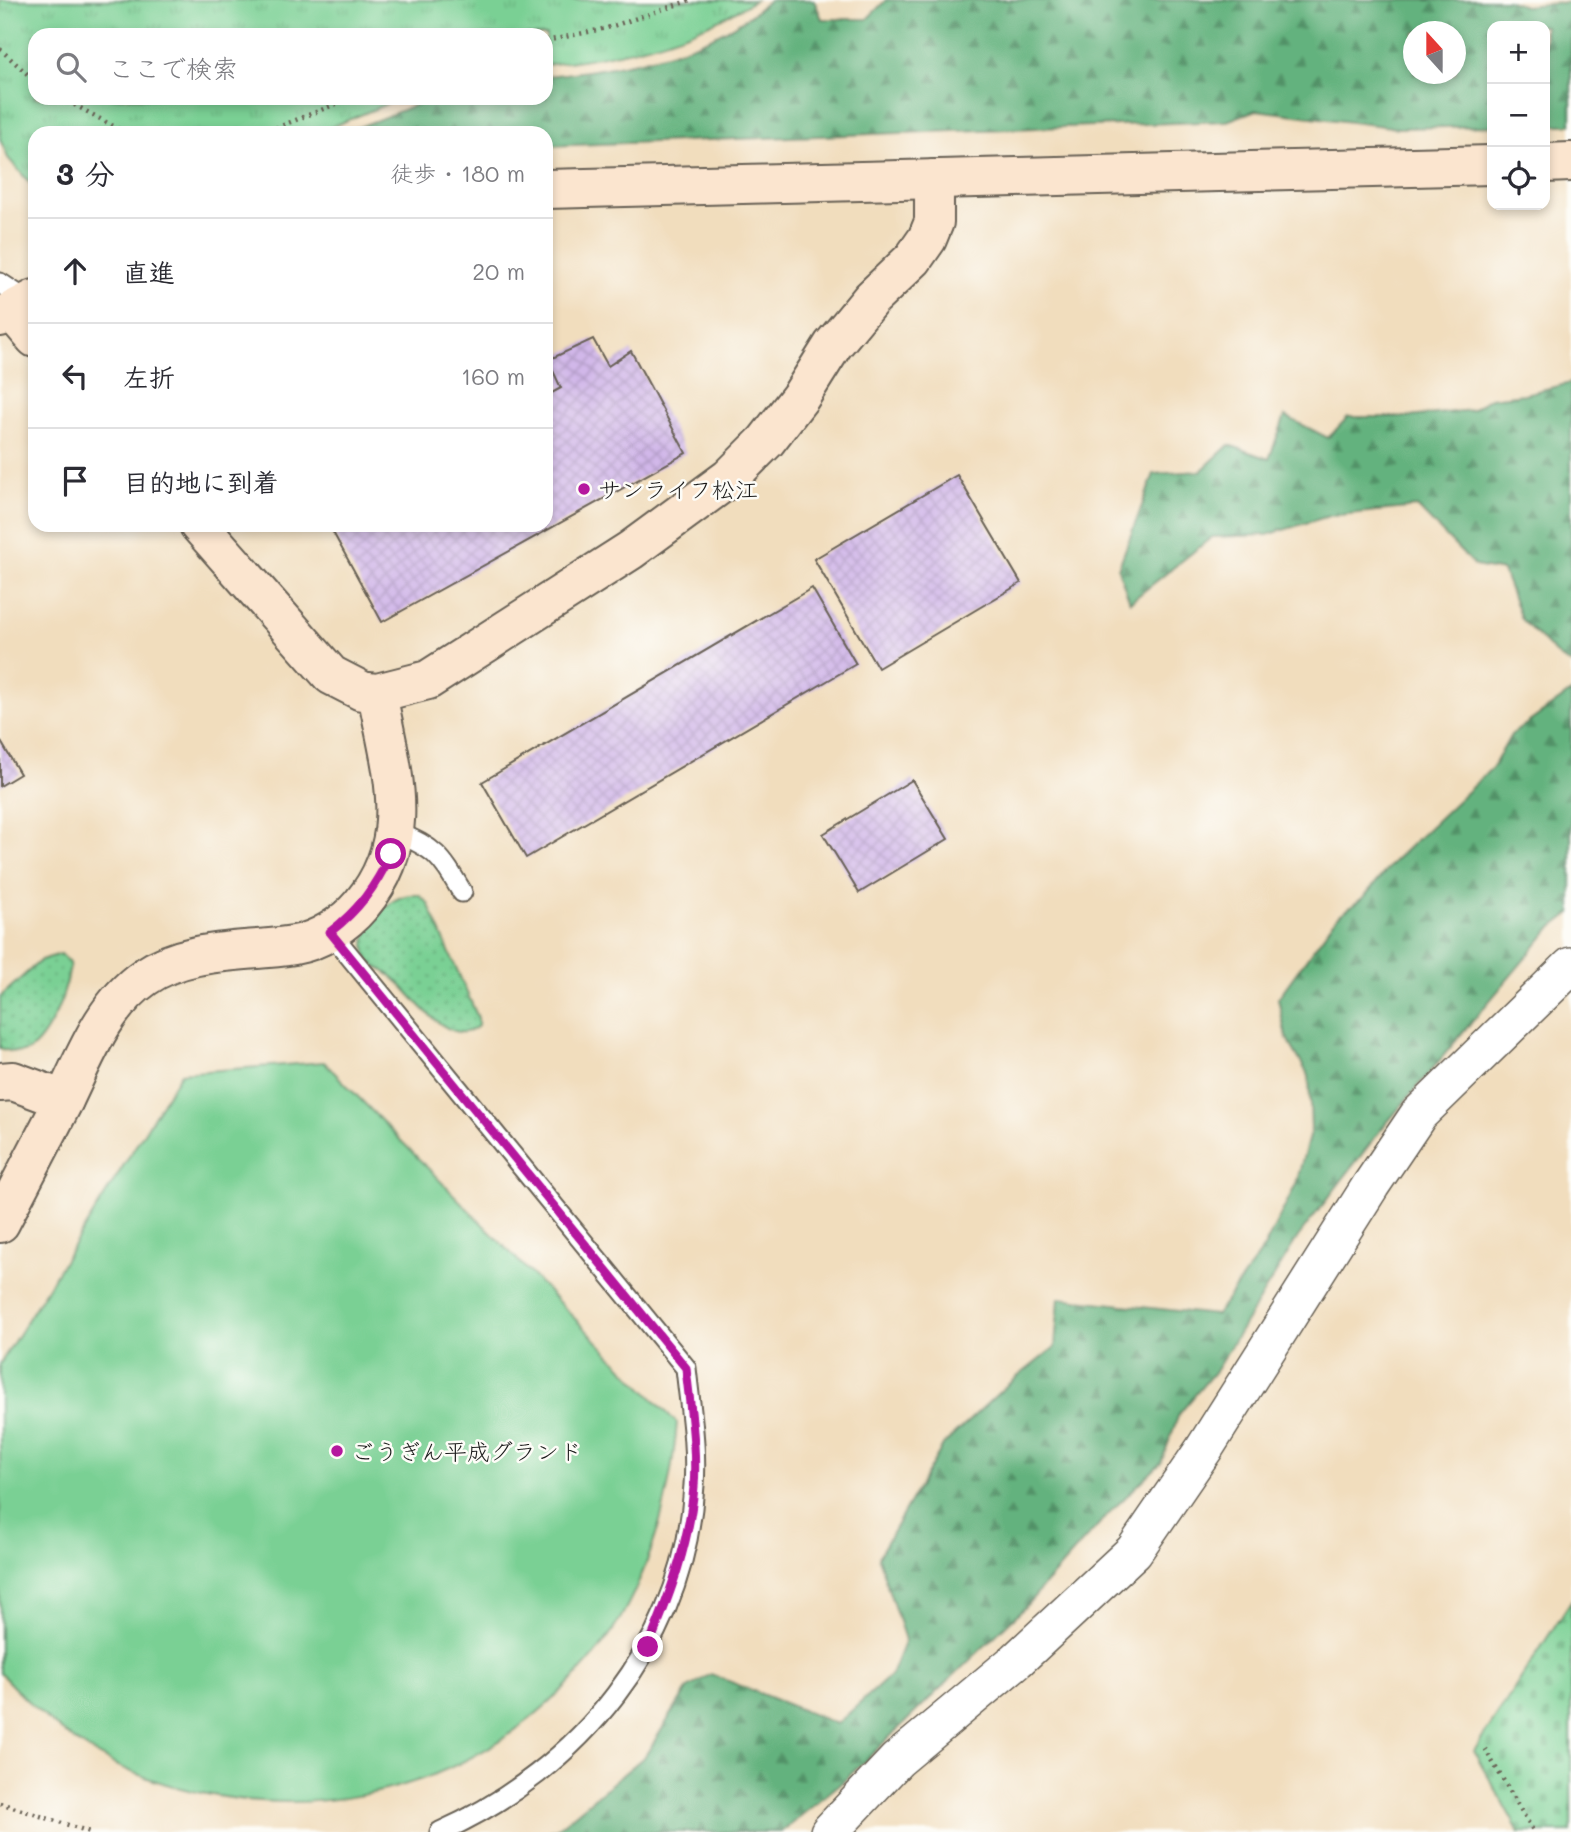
<!DOCTYPE html>
<html lang="ja">
<head>
<meta charset="utf-8">
<style>
	:root { --surface:#fff; --page:#f2f2f3; --text:#2b2b33; --muted:#7c7c81; --line:#e1e1e2 }
	body { margin:0; font-family:Mali,"Klee One",sans-serif; background:var(--page); color:var(--text) }
	.controls { position:absolute; right:21px; top:21px; display:grid; overflow:hidden; border-radius:14px; box-shadow:0 4px 10px #0003 }
	.controls button { width:63px; height:63px; display:grid; place-items:center; padding:0; border:0; border-bottom:2px solid var(--line); background:var(--surface); color:var(--text); font:35px sans-serif }
	.compass { position:absolute; left:1403px; top:21px; width:63px; height:63px; border-radius:50%; background:var(--surface); box-shadow:0 4px 10px #0003; rotate:339deg }
	.stop { position:absolute; width:21px; height:21px; margin:-16px; border:5px solid #b5179e; border-radius:50%; background:#fff }
	.stop.end { background:#b5179e; border-color:#fff; box-shadow:0 2px 7px #0008 }
	.list { margin:0; padding:0; list-style:none }
	h2 { display:flex; justify-content:space-between; align-items:center; height:91px; margin:0; padding:0 28px; font-size:30px }
	h2 small { font-size:23px; font-weight:400; color:var(--muted) }
	.list li { display:grid; grid-template-columns:46px 1fr auto; gap:21px; align-items:center; box-sizing:border-box; height:105px; padding:0 28px; border-top:2px solid var(--line) }
	.list b { display:block; font-size:26px; white-space:nowrap }
	.list em { font-size:23px; font-style:normal; color:var(--muted) }
	.icon { flex:none; width:38px; height:38px; fill:none; stroke:currentColor; stroke-width:2; stroke-linecap:round; stroke-linejoin:round }
	.map { position:relative; flex:none; width:1571px; height:1832px; overflow:hidden }
	.search { position:absolute; background:var(--surface); box-shadow:0 4px 10px #0003; left:28px; top:28px; width:525px; height:77px; display:flex; align-items:center; gap:18px; box-sizing:border-box; padding:0 24px; border-radius:21px; color:var(--muted); font-size:26px }
	.panel { position:absolute; background:var(--surface); box-shadow:0 4px 10px #0003; left:28px; top:126px; width:525px; height:406px; border-radius:21px }
	.map>svg:first-child { display:block }
	.grass { fill:url(#grass-dots); stroke:#4b7658; stroke-width:2 }
	.forest { fill:url(#forest-firs); stroke:#40674d; stroke-width:2; fill-rule:evenodd }
	.cemetery { fill:url(#cemetery-stones); stroke:#4b7658; stroke-width:2 }
	.park { fill:url(#park-tufts); stroke:#4b7658; stroke-width:2 }
	.pitch { fill:#7ad094; stroke:#4b7658; stroke-width:2 }
	.building { fill:url(#building-cross-hatch) }
	.lines { fill:none; stroke-linecap:round; stroke-linejoin:round }
	.lane-casing { stroke:#676054; stroke-width:23 }
	.street-casing { stroke:#676054; stroke-width:40 }
	.secondary-casing { stroke:#676054; stroke-width:42 }
	.path { stroke:#676054; stroke-width:4.5; stroke-dasharray:2 5; stroke-linecap:butt }
	.lane { stroke:#fff; stroke-width:19 }
	.street { stroke:#fff; stroke-width:37 }
	.secondary { stroke:#fbe5cf; stroke-width:38 }
	.route { stroke:#b5179e; stroke-width:9 }
	.poi-dot { fill:#b5179e; stroke:#fdfcf7; stroke-width:2.5 }
	.labels { text-anchor:middle; dominant-baseline:central; stroke-width:5; stroke-linejoin:round; paint-order:stroke }
	.poi-label { font-size:23px; fill:#1c1c1c; stroke:#fdfcf7; text-anchor:start }
</style>
</head>
<body>
<div class="map">
<svg width="1571" height="1832" viewBox="0 0 1571 1832">
	<defs>
		<pattern id="grass-dots" width="8" height="8" patternUnits="userSpaceOnUse" patternTransform="scale(1.75)"><rect width="8" height="8" fill="#7ad094"/><path d="M2 2h.1M6 6h.1" fill="none" stroke="#69b27f" stroke-width="1.8" stroke-linecap="round"/></pattern>
		<pattern id="forest-firs" width="22" height="20" patternUnits="userSpaceOnUse" patternTransform="scale(1.75)"><rect width="22" height="20" fill="#63b27e"/><path d="M5 1l3.5 6h-7zM16 11l3.5 6h-7z" fill="#519066"/></pattern>
		<pattern id="cemetery-stones" width="16" height="16" patternUnits="userSpaceOnUse" patternTransform="scale(1.75)"><rect width="16" height="16" fill="#7ad094"/><path d="M2 7V4a2 2 0 0 1 4 0v3zM10 15v-3a2 2 0 0 1 4 0v3z" fill="#69b27f"/></pattern>
		<pattern id="park-tufts" width="24" height="20" patternUnits="userSpaceOnUse" patternTransform="scale(1.75)"><rect width="24" height="20" fill="#7ad094"/><path d="M3 7l-1-3M5 7V3M7 7l1-3M15 17l-1-3M17 17v-4M19 17l1-3" fill="none" stroke="#69b27f"/></pattern>
		<pattern id="building-cross-hatch" width="8" height="8" patternUnits="userSpaceOnUse" patternTransform="scale(1.75)"><rect width="8" height="8" fill="#d1b7e9"/><path d="M0 0l8 8M0 8l8-8" fill="none" stroke="#b39dc7"/></pattern>
	</defs>
	<rect width="100%" height="100%" fill="#fdfcf7"/>
	<filter id="ink" filterUnits="userSpaceOnUse"><feTurbulence type="fractalNoise" baseFrequency=".0143" numOctaves="2"/><feDisplacementMap in="SourceGraphic" scale="14" xChannelSelector="R" yChannelSelector="G"/><feConvolveMatrix kernelMatrix="1 2 1 2 8 2 1 2 1" color-interpolation-filters="sRGB"/></filter>
	<filter id="wash" filterUnits="userSpaceOnUse"><feTurbulence type="fractalNoise" baseFrequency=".00686" numOctaves="4" result="noise"/><feDisplacementMap in="SourceGraphic" scale="28" xChannelSelector="R" yChannelSelector="G"/><feGaussianBlur stdDeviation="1.57" result="paint"/><feColorMatrix in="noise" values="0 0 0 0 0 0 0 0 0 0 0 0 0 0 0 0 0 1.4 0 .05"/><feComposite in="paint" operator="in"/></filter>
	<g filter="url(#wash)">
		<rect width="100%" height="100%" fill="#f1ddbd"/>
		<g class="grass">
			<path d="M409 895H419L428 903 478 1018V1026C450 1051 412 994 395 979 386 971 376 968 368 960 356 933 382 900 409 895Z"/>
			<path d="M61 954 69 962C72 982 47 1044 27 1051 18 1054 8 1051 0 1048V997L41 960Z"/>
		</g>
		<g class="forest">
			<path d="M769 0H814L822 19H867L886 0H1507L1524 6 1571 2V125H1545V26H1492V126L1399 128 1256 110 1227 121 546 146V133H344L433 98H546V76C619 69 715 51 769 0ZM1414 32H1456V74H1414Z"/>
			<path d="M1571 383V664L1559 657 1521 619 1503 571 1475 566 1417 507 1329 516 1267 535 1212 537 1130 602 1118 569 1154 474 1201 471 1229 445 1269 459 1285 416 1328 438 1348 417H1409L1472 410 1490 398 1524 394Z"/>
			<path d="M1571 692V913L1550 929 1380 1131 1298 1237 1216 1370 1179 1414 1161 1463 1108 1514 1023 1609 846 1779 781 1832H548L558 1828 645 1756 688 1688 711 1674 837 1724 891 1675 905 1640 878 1557 944 1444 1006 1386 1055 1347 1059 1298 1216 1315 1264 1248 1296 1184 1311 1129 1309 1076 1286 1037 1278 998 1337 917 1364 897 1394 861 1493 767 1511 735Z"/>
		</g>
		<path class="cemetery" d="M1571 1601V1832H1519L1474 1751Z"/>
		<path class="park" d="M0 0H755C691 40 620 56 546 65V35H35V98H401L317 133H35V189L8 158 0 139Z"/>
		<path class="pitch" d="M324 1062 677 1423C671 1492 655 1558 620 1619 606 1643 587 1665 567 1685 455 1802 284 1831 134 1773 81 1752 38 1714 0 1673V1364L181 1073Z"/>
		<g id="blocks">
			<g class="building">
				<path d="M593 339 608 366 631 351 686 453 382 622 329 525H546V396L561 388 548 360Z"/>
				<path d="M957 475 1021 583 878 668 814 559Z"/>
				<path d="M812 588 856 664 526 858 482 782Z"/>
				<path d="M0 740 20 774 0 786Z"/>
				<path d="M912 780 948 839 859 893 823 834Z"/>
			</g>
		</g>
	</g>
	<g filter="url(#ink)">
		<use href="#blocks" fill-opacity="0" stroke="#676054" stroke-width="2"/>
		<g class="lines">
			<g class="lane-casing">
				<g id="lane">
					<path d="M0 283 29 302"/>
					<path d="M396 832C436 849 440 855 462 892"/>
					<path d="M330 932 686 1368C690 1407 697 1446 694 1485 685 1643 580 1769 440 1832"/>
				</g>
			</g>
			<g class="street-casing">
				<path id="street" d="M829 1832 897 1760 1017 1660 1134 1551 1204 1449 1371 1185 1419 1114 1571 966"/>
			</g>
			<g class="secondary-casing">
				<g id="secondary">
					<path d="M1545 163 1571 162"/>
					<path d="M546 189 1492 165"/>
					<path d="M12 311 35 338"/>
					<path d="M0 317 35 299"/>
					<path d="M199 525 331 675 362 691 377 693 428 680 631 550 729 478 766 441 801 396 833 345 871 299 913 259 927 239 934 222V179"/>
					<path d="M0 1082 13 1081 64 1100C85 1057 103 1006 145 977 188 947 245 953 294 945 319 941 345 924 361 905 417 839 391 768 377 693"/>
					<path d="M0 1223 64 1100"/>
				</g>
			</g>
			<g class="path">
				<path d="M546 41 607 28 691 0"/>
				<path d="M0 49 35 81"/>
				<path d="M62 98 126 133"/>
				<path d="M263 133 351 98"/>
				<path d="M1485 1749 1534 1832"/>
				<path d="M0 1803 90 1832"/>
			</g>
			<use href="#lane" class="lane"/>
			<use href="#street" class="street"/>
			<use href="#secondary" class="secondary"/>
		</g>
	</g>
	<g class="lines" filter="url(#ink)">
		<path class="route" d="M391 854C375 887 359 910 330 932L686 1368C690 1407 697 1448 694 1487 689 1544 670 1595 648 1647"/>
	</g>
	<g class="poi-dot">
		<circle cx="584" cy="489" r="7"/>
		<circle cx="337" cy="1451" r="7"/>
	</g>
	<g class="labels">
		<g class="poi-label">
			<text x="598" y="489">サンライフ松江</text>
			<text x="351" y="1451">ごうぎん平成グランド</text>
		</g>
	</g>
</svg>
<div class="controls">
<button>+</button>
<button>−</button>
<button><svg class="icon" aria-label="locate" viewBox="0 0 24 24"><circle cx="12" cy="12" r="6"/><path d="M12 2v4M12 18v4M2 12h4M18 12h4"/></svg></button>
</div>
<svg class="compass" viewBox="-18 -18 36 36"><path d="M0-13l5 13h-10z" fill="#e53935"/><path d="M0 13l5-13h-10z" fill="#7c7c81"/></svg>
<div class="stop" style="left:391px;top:854px"></div>
<div class="stop end" style="left:648px;top:1647px"></div>
<div class="search"><svg class="icon" aria-label="search" viewBox="0 0 24 24"><circle cx="10" cy="10" r="6"/><path d="M15 15l6 6"/></svg>ここで検索</div>
<section class="panel">
<h2>3 分<small>徒歩 · 180 m</small></h2>
<ul class="list">
<li><svg class="icon" aria-label="ahead" viewBox="0 0 24 24"><path d="M12 20V5M6 11l6-6 6 6"/></svg><div><b>直進</b></div><em>20 m</em></li>
<li><svg class="icon" aria-label="left" viewBox="0 0 24 24"><path d="M17 20v-9H6M10 6l-5 5 5 5"/></svg><div><b>左折</b></div><em>160 m</em></li>
<li><svg class="icon" aria-label="arrive" viewBox="0 0 24 24"><path d="M6 21V4h12l-3 4 3 4H6"/></svg><div><b>目的地に到着</b></div></li>
</ul>
</section>
</div>
</body>
</html>
